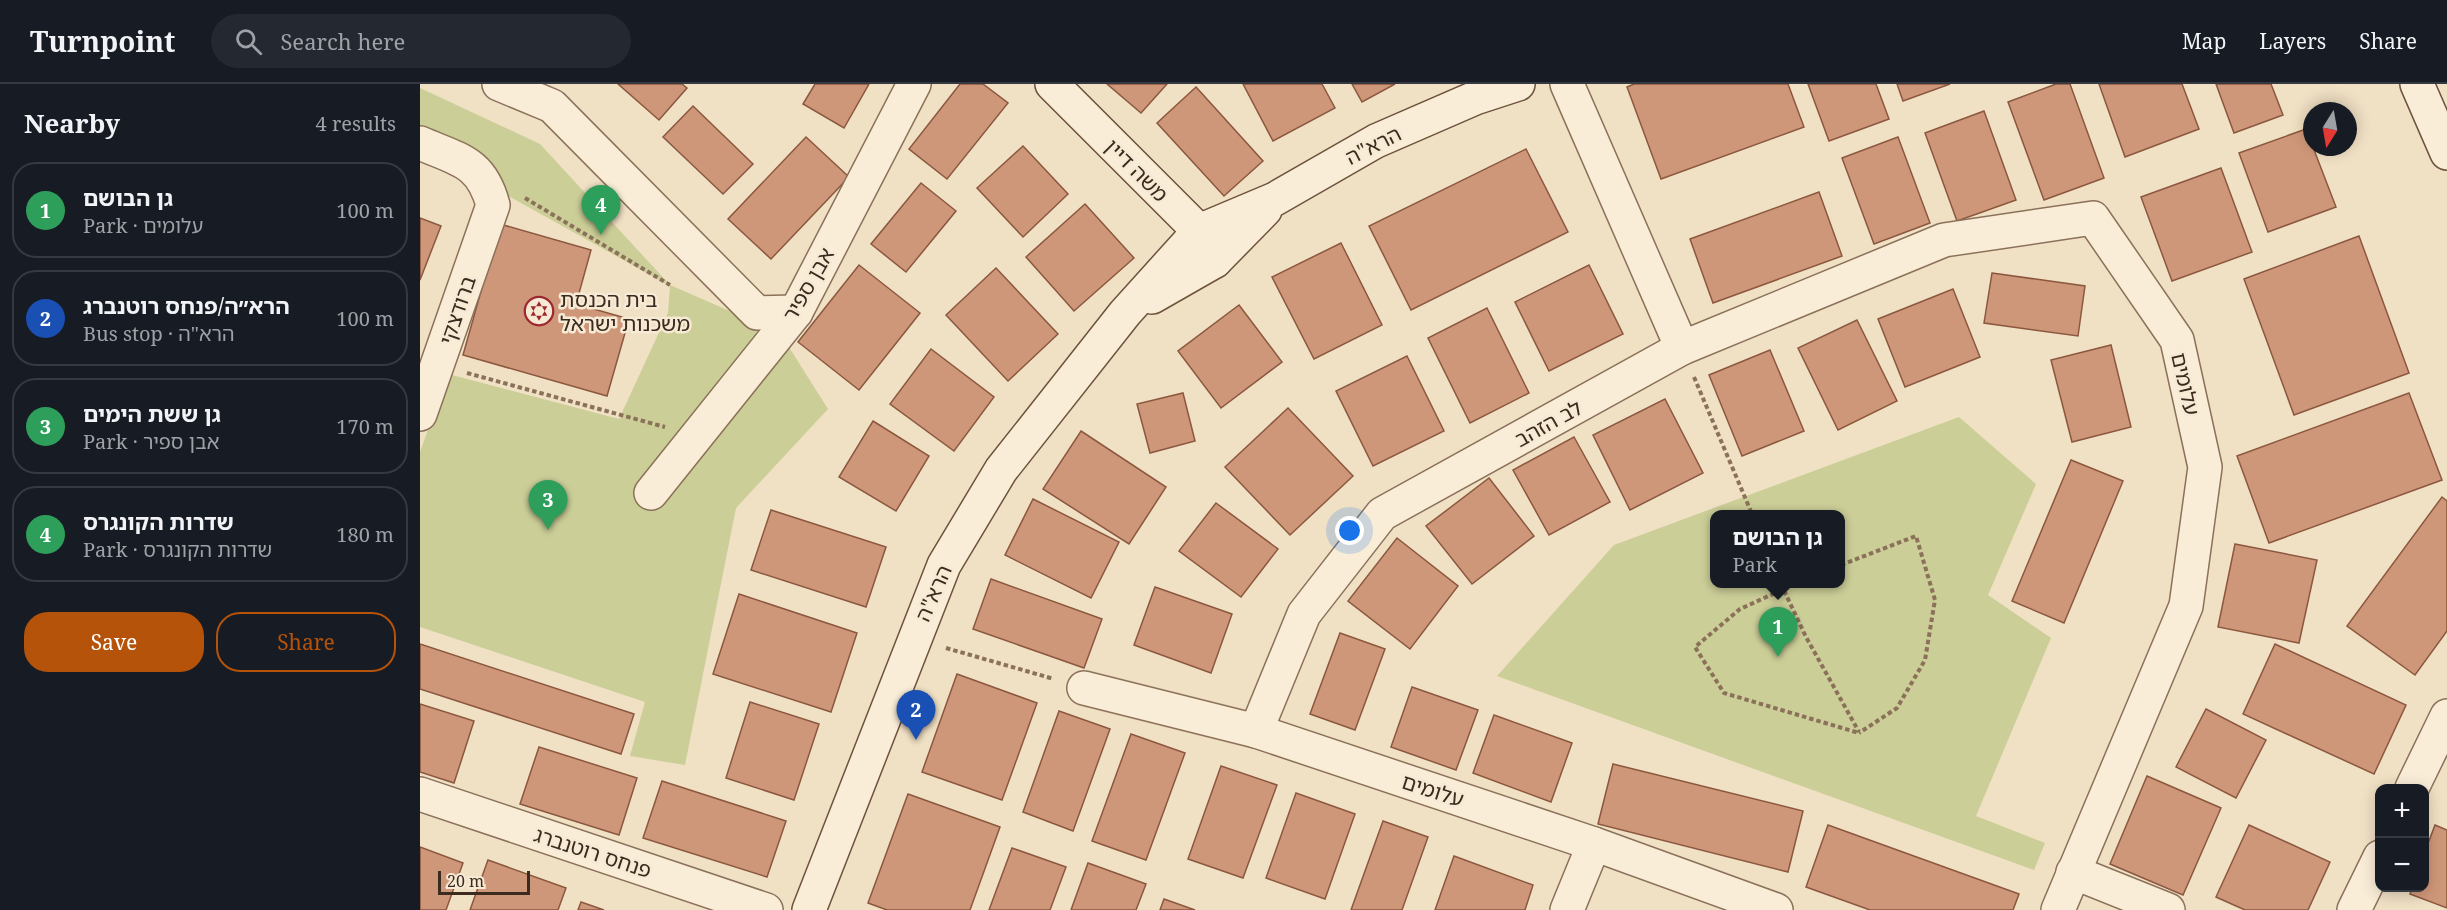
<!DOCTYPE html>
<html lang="en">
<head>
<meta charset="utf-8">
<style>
	:root { --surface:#171b24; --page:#242831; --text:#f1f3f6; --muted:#9ea1a6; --line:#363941; --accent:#b45309 }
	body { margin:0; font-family:"Noto Serif","Noto Sans Hebrew",serif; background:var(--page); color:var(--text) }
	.controls { position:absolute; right:18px; bottom:18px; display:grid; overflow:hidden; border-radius:12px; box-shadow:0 3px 15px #0003 }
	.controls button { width:54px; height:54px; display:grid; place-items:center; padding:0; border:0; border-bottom:2px solid var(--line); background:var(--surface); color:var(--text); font:30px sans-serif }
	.compass { position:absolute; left:1883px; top:18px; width:54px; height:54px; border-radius:50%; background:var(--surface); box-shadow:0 3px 15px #0003; rotate:191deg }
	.scale { position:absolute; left:18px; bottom:15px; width:92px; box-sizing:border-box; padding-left:6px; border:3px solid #3b2a1e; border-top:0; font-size:16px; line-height:21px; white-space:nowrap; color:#3b2a1e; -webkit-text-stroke:4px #f7ead4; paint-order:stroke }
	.you { position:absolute; left:930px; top:447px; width:21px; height:21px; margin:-15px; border:4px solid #fff; border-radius:50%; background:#1a73e8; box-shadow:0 0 0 9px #1a73e833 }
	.badge { display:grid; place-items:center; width:39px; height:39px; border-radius:50%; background:var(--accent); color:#fff; font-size:20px; font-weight:700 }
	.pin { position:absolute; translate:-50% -50px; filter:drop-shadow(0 2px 3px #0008) }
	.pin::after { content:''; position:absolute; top:32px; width:21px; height:18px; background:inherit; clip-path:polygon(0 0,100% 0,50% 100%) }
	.popup { position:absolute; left:1290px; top:426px; width:135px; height:78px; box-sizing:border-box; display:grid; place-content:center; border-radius:12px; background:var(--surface); filter:drop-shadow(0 2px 4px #0005); font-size:20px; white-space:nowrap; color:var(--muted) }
	.popup b { font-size:22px; color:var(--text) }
	.popup::after { content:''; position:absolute; left:50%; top:100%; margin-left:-12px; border:12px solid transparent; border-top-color:var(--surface) }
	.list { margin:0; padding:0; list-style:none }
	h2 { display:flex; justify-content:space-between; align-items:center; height:78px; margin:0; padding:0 24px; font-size:26px }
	h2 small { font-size:20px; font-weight:400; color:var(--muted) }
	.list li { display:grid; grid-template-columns:39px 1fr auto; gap:18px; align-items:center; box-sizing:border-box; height:96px; margin:0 12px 12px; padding:0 12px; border:2px solid var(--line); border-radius:24px }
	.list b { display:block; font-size:22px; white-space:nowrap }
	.list p { margin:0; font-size:20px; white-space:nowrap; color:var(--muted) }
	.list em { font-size:20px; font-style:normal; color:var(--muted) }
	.actions { display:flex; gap:12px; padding:18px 24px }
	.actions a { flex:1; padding:14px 0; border:2px solid var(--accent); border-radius:24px; text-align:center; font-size:21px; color:var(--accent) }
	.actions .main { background:var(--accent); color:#fff }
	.icon { flex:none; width:33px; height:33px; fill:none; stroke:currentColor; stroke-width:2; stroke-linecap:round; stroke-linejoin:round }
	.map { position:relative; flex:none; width:2027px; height:826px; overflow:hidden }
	header { display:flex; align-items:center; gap:36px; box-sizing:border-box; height:84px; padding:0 30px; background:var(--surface); border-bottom:2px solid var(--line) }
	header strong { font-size:28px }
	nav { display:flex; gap:33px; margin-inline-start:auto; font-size:21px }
	.search { width:420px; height:54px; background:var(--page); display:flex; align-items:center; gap:15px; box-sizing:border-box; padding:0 21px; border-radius:33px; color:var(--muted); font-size:22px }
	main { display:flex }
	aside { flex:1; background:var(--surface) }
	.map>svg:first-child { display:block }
	.green { fill:#cbce97; fill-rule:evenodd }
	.building { fill:#cf9779; stroke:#8b583f; stroke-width:1.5 }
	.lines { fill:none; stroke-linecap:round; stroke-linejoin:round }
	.street-casing { stroke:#8b715a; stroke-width:36 }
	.secondary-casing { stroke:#6d523d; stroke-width:36 }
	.path { stroke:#8b715a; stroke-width:4; stroke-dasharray:4.5 3; stroke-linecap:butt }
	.street { stroke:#faedd8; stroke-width:33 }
	.secondary { stroke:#faedd8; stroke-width:33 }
	.labels { text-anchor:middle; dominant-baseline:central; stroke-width:5; stroke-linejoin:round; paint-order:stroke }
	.street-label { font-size:21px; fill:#3b2a1e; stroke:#f7ead4 }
	.poi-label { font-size:21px; fill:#3b2a1e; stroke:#f7ead4; text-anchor:start }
</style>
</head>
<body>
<header>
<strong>Turnpoint</strong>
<div class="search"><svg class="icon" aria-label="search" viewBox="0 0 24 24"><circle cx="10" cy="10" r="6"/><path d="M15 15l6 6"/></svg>Search here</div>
<nav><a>Map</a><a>Layers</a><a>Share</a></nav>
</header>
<main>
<aside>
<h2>Nearby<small>4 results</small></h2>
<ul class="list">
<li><span class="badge" style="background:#2e9e5b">1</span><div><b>גן הבושם</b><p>Park · עלומים</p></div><em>100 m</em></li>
<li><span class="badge" style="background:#1a4fb4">2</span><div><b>הרא״ה/פנחס רוטנברג</b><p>Bus stop · הרא&quot;ה</p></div><em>100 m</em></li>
<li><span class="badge" style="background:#2e9e5b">3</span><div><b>גן ששת הימים</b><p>Park · אבן ספיר</p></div><em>170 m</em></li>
<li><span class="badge" style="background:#2e9e5b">4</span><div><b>שדרות הקונגרס</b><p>Park · שדרות הקונגרס</p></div><em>180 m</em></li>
</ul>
<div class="actions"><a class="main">Save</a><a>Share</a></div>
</aside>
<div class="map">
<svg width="2027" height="826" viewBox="0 0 2027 826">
	<rect width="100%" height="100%" fill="#f0e0c4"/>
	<g class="green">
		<path d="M0 4 120 60 250 201 360 249 408 325 316 424 265 681 210 672 225 618 0 543V368L28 290 199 335 248 229 250 202 67 100 0 75Z"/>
		<path d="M1539 333 1616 400 1568 511 1631 554 1556 732 1625 759 1614 786 1077 592 1194 461ZM1421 430V500H1295V430Z"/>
	</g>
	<g class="building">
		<path d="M198 0H262L267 4 239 36Z"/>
		<path d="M395 0H449L424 44 383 20Z"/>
		<path d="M540 0H563L588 19 527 95 489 65Z"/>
		<path d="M687 0H747L721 29Z"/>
		<path d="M823 0H902L915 24 853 57Z"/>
		<path d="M932 0H975L942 18Z"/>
		<path d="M1214 0H1368L1384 43 1241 95 1207 3Z"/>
		<path d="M1388 0H1456L1469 35 1409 57Z"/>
		<path d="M1477 0H1530L1483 17Z"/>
		<path d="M1636 0H1650L1684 94 1624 116 1588 18Z"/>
		<path d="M1679 0H1762L1779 45 1705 73Z"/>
		<path d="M1796 0H1851L1863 31 1814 49Z"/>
		<path d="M776 3 843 77 804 112 737 39Z"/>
		<path d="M273 22 333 80 303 110 243 53Z"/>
		<path d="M1564 27 1596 116 1537 137 1505 49Z"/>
		<path d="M1886 45 1916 123 1848 148 1819 69Z"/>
		<path d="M386 53 429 93 351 175 308 135Z"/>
		<path d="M1478 53 1510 139 1454 160 1422 74Z"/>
		<path d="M603 62 648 110 603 153 557 104Z"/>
		<path d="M1106 65 1148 148 991 226 949 142Z"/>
		<path d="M1801 84 1832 168 1752 197 1721 113Z"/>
		<path d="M501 99 536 127 486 188 451 160Z"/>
		<path d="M1399 108 1422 172 1293 219 1270 155Z"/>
		<path d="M665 120 714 174 654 227 606 173Z"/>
		<path d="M0 134 21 142 0 196Z"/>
		<path d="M80 140 171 166 156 220 209 235 187 312 43 271Z"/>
		<path d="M1939 152 1989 289 1874 331 1824 195Z"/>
		<path d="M921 159 962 241 894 275 852 193Z"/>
		<path d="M439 181 500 229 439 306 378 258Z"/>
		<path d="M1169 181 1203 250 1129 287 1095 218Z"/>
		<path d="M576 184 638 250 588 297 526 231Z"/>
		<path d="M1572 189 1665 202 1658 252 1564 239Z"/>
		<path d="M1533 205 1560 273 1485 303 1458 235Z"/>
		<path d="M819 221 862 278 801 324 758 267Z"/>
		<path d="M1067 224 1109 309 1050 339 1008 254Z"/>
		<path d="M1437 236 1477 317 1418 346 1378 264Z"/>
		<path d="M1691 261 1711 343 1652 358 1631 276Z"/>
		<path d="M511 265 574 313 534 367 470 320Z"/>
		<path d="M1350 266 1384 347 1322 372 1289 291Z"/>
		<path d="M987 272 1024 347 953 382 916 307Z"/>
		<path d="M763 309 775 357 730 369 717 320Z"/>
		<path d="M1989 309 2022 396 1849 459 1817 372Z"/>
		<path d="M1245 315 1283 389 1210 426 1173 351Z"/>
		<path d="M868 324 933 392 870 451 805 383Z"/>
		<path d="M453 337 509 372 476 427 419 393Z"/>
		<path d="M661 347 746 403 709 460 623 405Z"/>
		<path d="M1154 353 1190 418 1129 451 1093 386Z"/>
		<path d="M1651 376 1703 397 1644 539 1592 517Z"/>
		<path d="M1069 394 1114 452 1052 500 1006 442Z"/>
		<path d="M2022 413 2027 417V547L1995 591 1927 542Z"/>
		<path d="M613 415 699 458 671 514 585 471Z"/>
		<path d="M796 419 858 465 821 513 759 467Z"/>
		<path d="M351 426 466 463 446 523 331 486Z"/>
		<path d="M977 454 1038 502 990 565 928 517Z"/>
		<path d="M1815 460 1897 476 1879 559 1798 543Z"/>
		<path d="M571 495 682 535 664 584 553 545Z"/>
		<path d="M735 503 812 530 791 589 714 561Z"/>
		<path d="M319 510 437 549 411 628 293 590Z"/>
		<path d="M920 549 965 565 935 646 890 630Z"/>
		<path d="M0 560 214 630 201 670 0 605Z"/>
		<path d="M1855 560 1986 621 1954 690 1823 630Z"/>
		<path d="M537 590 617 619 582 716 502 688Z"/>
		<path d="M992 603 1058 626 1036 686 971 663Z"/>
		<path d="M330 618 399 640 374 716 306 694Z"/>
		<path d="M0 620 54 637 34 699 0 688Z"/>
		<path d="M1786 625 1846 656 1816 714 1756 683Z"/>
		<path d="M639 627 690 645 653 747 603 728Z"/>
		<path d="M1074 631 1152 659 1131 718 1053 689Z"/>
		<path d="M711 650 765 669 726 776 672 757Z"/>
		<path d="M119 663 217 694 199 751 100 720Z"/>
		<path d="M1193 680 1383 727 1368 788 1178 740Z"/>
		<path d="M801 682 857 701 823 794 768 775Z"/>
		<path d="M1727 692 1801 724 1763 811 1690 780Z"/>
		<path d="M242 697 366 737 347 793 223 754Z"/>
		<path d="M876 709 935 730 905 815 846 794Z"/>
		<path d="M488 710 580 743 550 826H467L448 819Z"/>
		<path d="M963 737 1008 753 982 826H931Z"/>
		<path d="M1408 741 1599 810 1593 826H1450L1386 803Z"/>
		<path d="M1829 741 1910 778 1888 826H1825L1796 813Z"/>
		<path d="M2015 741 2027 746V824L1990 810 1992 804H2004V770Z"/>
		<path d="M0 763 43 779 26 826H0Z"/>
		<path d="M592 764 646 783 630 826H569Z"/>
		<path d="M1034 772 1113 801 1105 826H1015Z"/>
		<path d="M68 776 146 804 138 826H50Z"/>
		<path d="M668 779 726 800 716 826H651Z"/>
		<path d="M744 815 775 826H740Z"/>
		<path d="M161 818 184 826H158Z"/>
	</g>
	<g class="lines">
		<g class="street-casing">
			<g id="street">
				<path d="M79 0 132 22 337 229 376 228"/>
				<path d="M1147 0 1262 264"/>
				<path d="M0 59C39 76 61 77 73 121L0 330"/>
				<path d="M231 409 376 228 494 0"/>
				<path d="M664 604 836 647 1174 760 1356 826"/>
				<path d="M836 647 884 530 962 430 1262 264 1524 156 1673 134 1757 256 1785 383 1766 522 1638 826"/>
				<path d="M1992 704 2027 632"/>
				<path d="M0 710 346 826"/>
				<path d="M1653 788 1748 826"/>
				<path d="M1147 826 1174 760"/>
				<path d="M1934 826 1960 773"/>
			</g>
		</g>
		<g class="secondary-casing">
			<g id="secondary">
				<path d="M632 0 779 147 795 177"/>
				<path d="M1997 0 2027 69"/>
				<path d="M732 213 795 177 845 126"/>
				<path d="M389 826 524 481 581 386 705 229 779 147 855 115 956 57 1055 14 1098 0"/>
			</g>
		</g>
		<g class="path">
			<path d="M105 114 250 201"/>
			<path d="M47 289 245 343"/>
			<path d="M1274 293 1332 430"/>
			<path d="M1421 481 1496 452 1515 516 1505 576 1477 624 1439 649"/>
			<path d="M1361 500 1386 553 1439 648"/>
			<path d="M1375 500 1320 525 1275 563 1304 609 1439 649"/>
			<path d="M526 564 634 595"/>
		</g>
		<use href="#street" class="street"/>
		<use href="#secondary" class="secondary"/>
	</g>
	<defs>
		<g id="synagogue-ring" transform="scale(1.5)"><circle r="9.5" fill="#f7ead4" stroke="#9c2830" stroke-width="1.5"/><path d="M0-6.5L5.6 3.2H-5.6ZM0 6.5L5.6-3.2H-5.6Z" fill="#9c2830"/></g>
	</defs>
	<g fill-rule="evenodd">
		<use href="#synagogue-ring" x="119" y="227"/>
	</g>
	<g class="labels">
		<g class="street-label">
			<text transform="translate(953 61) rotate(-27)">הרא"ה</text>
			<text transform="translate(717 86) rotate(45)">משה דיין</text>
			<text transform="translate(388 200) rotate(-60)">אבן ספיר</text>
			<text transform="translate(37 226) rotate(-71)">ברודצקי</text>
			<text transform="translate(1766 300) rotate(77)">עלומים</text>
			<text transform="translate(1128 339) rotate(-29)">לב הזהב</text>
			<text transform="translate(513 509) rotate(-66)">הרא"ה</text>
			<text transform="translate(1013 706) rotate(18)">עלומים</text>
			<text transform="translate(173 768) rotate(18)">פנחס רוטנברג</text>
		</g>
		<g class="poi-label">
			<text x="140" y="215">בית הכנסת<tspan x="140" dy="24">משכנות ישראל</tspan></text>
		</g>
	</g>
</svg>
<div class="controls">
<button>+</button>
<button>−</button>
</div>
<svg class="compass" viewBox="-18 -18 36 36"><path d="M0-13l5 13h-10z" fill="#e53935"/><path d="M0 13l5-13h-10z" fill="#9ea1a6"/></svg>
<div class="scale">20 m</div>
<div class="you"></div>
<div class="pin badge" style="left:1358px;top:573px;background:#2e9e5b">1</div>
<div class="popup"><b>גן הבושם</b>Park</div>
<div class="pin badge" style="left:496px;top:656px;background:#1a4fb4">2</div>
<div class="pin badge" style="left:128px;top:446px;background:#2e9e5b">3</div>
<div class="pin badge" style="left:181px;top:151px;background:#2e9e5b">4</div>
</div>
</main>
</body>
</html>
